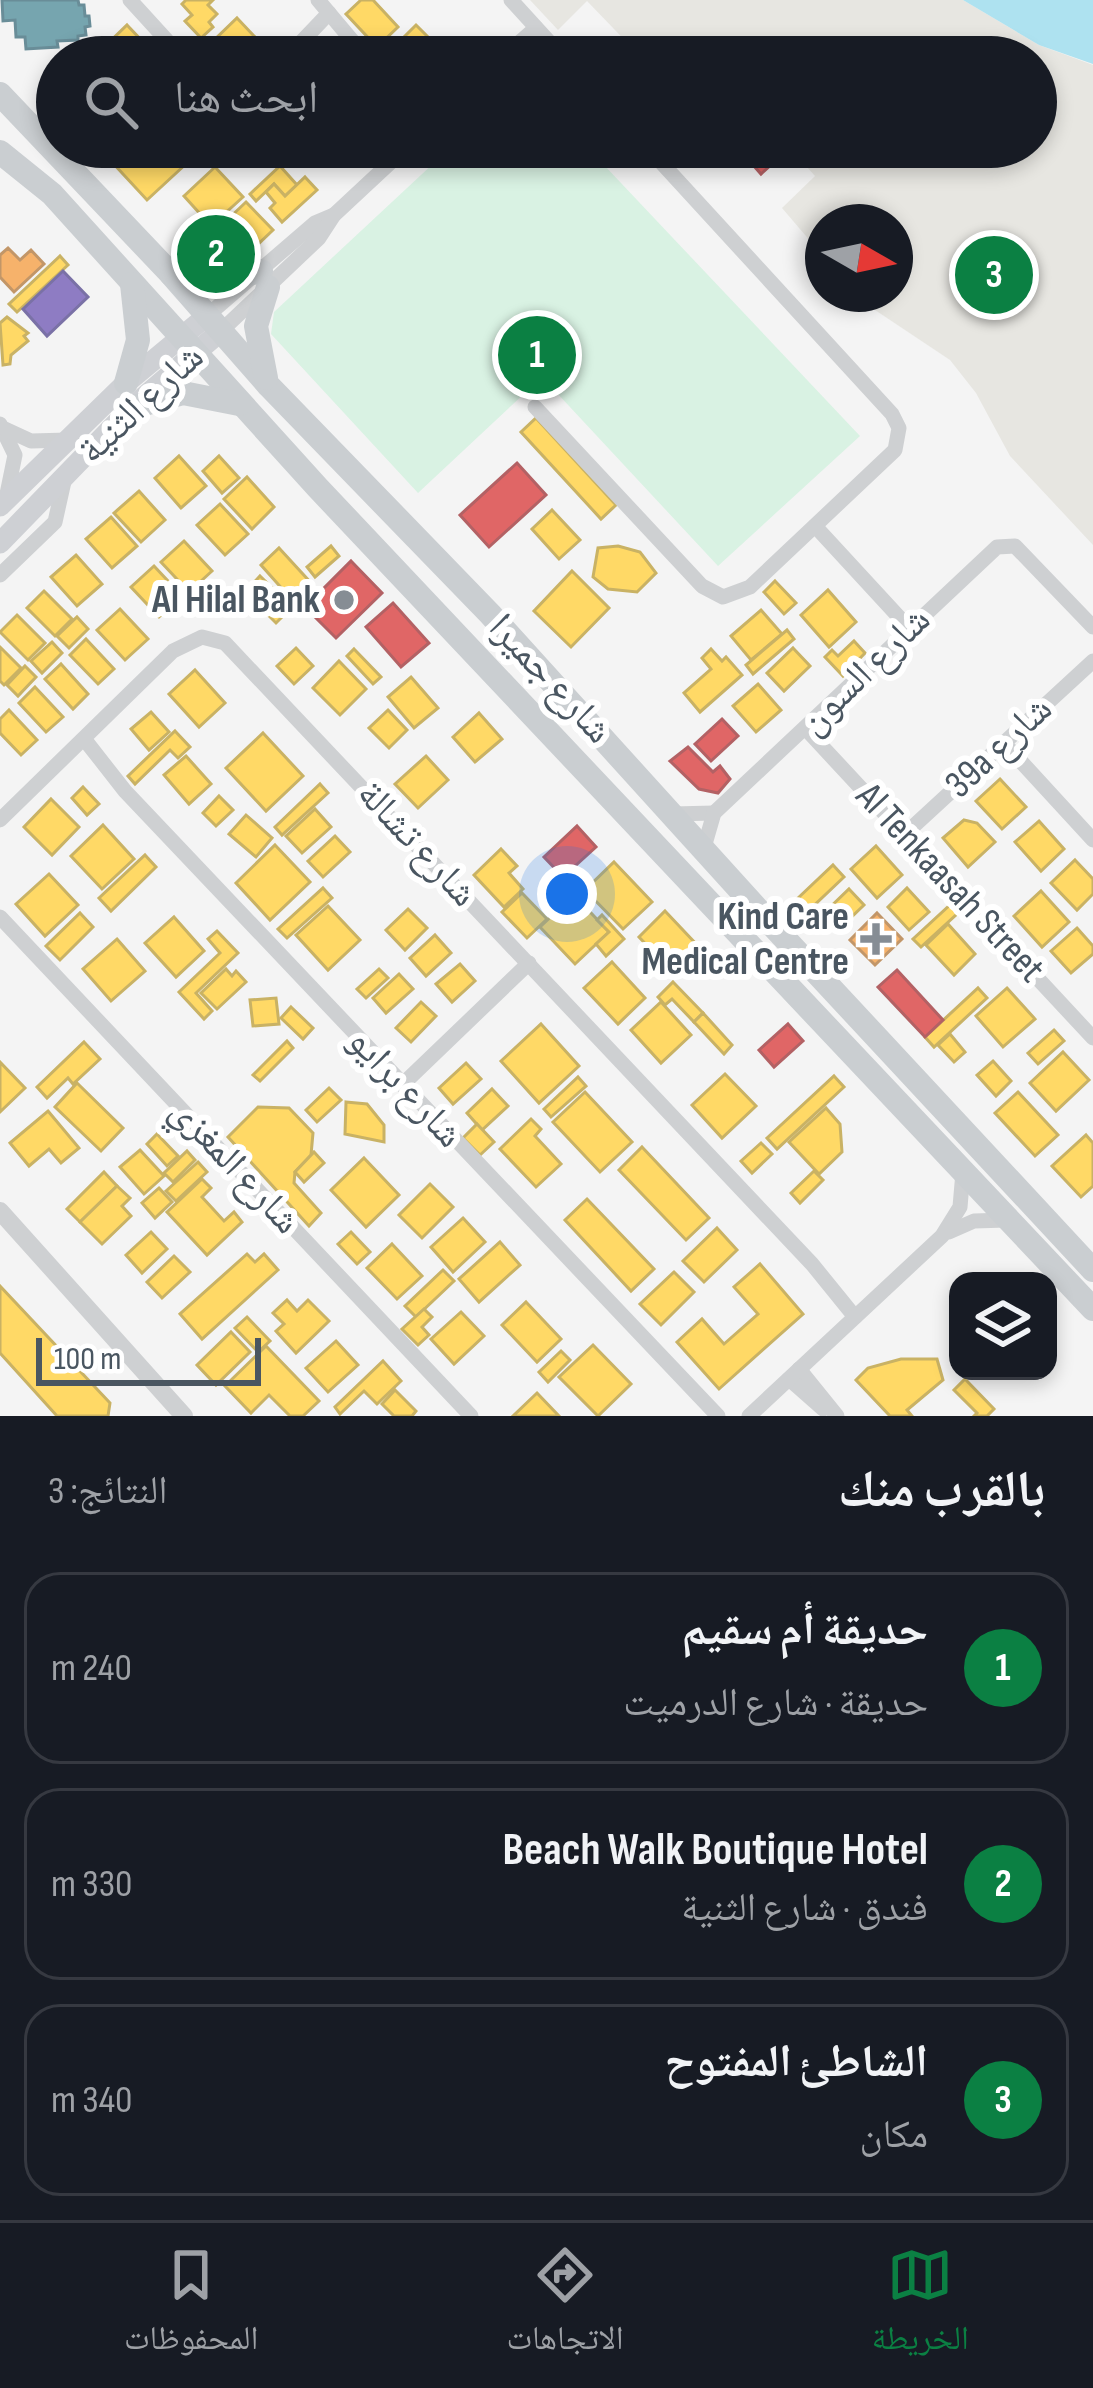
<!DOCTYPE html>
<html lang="ar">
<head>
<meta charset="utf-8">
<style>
	:root { --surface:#171b24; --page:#20242c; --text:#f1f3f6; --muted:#9ea1a6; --line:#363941; --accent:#0b8043 }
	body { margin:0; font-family:"Sofia Sans Condensed","Noto Naskh Arabic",sans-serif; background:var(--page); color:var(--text); direction:rtl }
	.controls { position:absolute; right:36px; bottom:36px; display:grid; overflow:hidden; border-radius:24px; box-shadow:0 6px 18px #0003 }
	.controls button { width:108px; height:108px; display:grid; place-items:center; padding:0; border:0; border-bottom:3px solid var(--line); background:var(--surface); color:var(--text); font:60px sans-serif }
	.compass { position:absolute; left:805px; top:204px; width:108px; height:108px; border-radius:50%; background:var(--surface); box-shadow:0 6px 18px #0003; rotate:99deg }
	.scale { position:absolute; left:36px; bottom:30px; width:225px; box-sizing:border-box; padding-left:12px; border:6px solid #4a5661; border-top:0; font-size:33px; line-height:42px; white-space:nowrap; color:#4a5661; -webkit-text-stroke:9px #fff; paint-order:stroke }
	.you { position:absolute; left:567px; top:894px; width:42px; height:42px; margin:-30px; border:9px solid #fff; border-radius:50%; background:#1a73e8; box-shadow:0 0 0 18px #1a73e833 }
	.badge { display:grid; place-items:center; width:78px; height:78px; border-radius:50%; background:var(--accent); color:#fff; font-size:39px; font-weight:700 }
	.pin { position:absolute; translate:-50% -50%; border:6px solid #fff; box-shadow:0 3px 12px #0006 }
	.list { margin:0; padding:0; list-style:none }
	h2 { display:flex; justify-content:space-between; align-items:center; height:156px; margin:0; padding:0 48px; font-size:51px }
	h2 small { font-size:39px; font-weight:400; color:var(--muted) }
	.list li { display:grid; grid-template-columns:78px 1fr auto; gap:36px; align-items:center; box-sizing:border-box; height:192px; margin:0 24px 24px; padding:0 24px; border:3px solid var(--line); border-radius:36px }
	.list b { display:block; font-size:45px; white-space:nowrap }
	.list p { margin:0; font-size:39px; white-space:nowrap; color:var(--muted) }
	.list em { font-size:39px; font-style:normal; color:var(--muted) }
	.icon { flex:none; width:66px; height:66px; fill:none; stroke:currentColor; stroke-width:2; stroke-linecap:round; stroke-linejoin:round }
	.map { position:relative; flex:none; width:1093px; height:1416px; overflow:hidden; direction:ltr }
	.search { position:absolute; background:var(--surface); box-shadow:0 6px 18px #0003; left:36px; right:36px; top:36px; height:132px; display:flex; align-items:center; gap:30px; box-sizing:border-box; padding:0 42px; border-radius:66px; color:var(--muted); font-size:45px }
	.sheet { height:804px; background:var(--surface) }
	nav { display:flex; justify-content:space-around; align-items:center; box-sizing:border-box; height:168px; border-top:3px solid var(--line); background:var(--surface); font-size:33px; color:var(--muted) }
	nav a { display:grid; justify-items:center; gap:6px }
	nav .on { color:var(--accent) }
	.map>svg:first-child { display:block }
	.green { fill:#d9f2e3 }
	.sand { fill:#e7e6e1 }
	.water { fill:#aee2f0 }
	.homes { fill:#ffd966; stroke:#c9b264; stroke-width:3 }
	.shops { fill:#e06666; stroke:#b36164; stroke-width:3 }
	.offices { fill:#8e7cc3; stroke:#7a71a6; stroke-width:3 }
	.health { fill:#f6b26b; stroke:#c29668; stroke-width:3 }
	.public { fill:#76a5af; stroke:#698d98; stroke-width:3 }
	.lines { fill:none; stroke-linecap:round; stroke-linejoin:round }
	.minor { stroke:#ced0d2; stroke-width:15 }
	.tertiary { stroke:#ced0d2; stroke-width:18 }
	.secondary { stroke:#ced0d4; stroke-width:21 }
	.primary { stroke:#caced1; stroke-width:24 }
	.poi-dot { fill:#868d94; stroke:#fff; stroke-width:4.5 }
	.labels { text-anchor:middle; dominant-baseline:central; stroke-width:12; stroke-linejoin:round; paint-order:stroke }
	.street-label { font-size:39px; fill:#4a5661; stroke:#fff }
	.poi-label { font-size:39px; font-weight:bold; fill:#4a5661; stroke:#fff; text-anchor:end }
</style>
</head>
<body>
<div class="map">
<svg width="1093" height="1416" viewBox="0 0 1093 1416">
	<rect width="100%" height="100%" fill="#f4f4f4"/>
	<path class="green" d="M451 147H587L860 436 718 566 542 377 418 493 271 334 274 312Z"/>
	<path class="sand" d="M530 0H963L1039 45 1093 65V545L1010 456 976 393 950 360 872 308 859 294H895V222H823V256L782 208 815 176 789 147H1036V57H641L587 1 558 30Z"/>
	<path class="water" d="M963 0H1093V64L1039 45Z"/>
	<g class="homes">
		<path d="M186 0H213L208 5 217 14 209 22 213 27 201 38 185 21 192 15 182 4Z"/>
		<path d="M361 0H373L398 27 377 47 346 14Z"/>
		<path d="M237 18 271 54 268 57H223L210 44Z"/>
		<path d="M127 25 144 43 130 57H94Z"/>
		<path d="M416 25 445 54 442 57H393L388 53Z"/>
		<path d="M98 147H173L187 163 147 200Z"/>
		<path d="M280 166 297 185 285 196 274 184 256 201 250 194Z"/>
		<path d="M215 167 243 197 211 226 184 196Z"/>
		<path d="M305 177 317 190 282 222 270 208 275 203 266 192 274 184 285 196Z"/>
		<path d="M246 202 273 230 230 271 203 243Z"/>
		<path d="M60 256 68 265 17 312 9 304Z"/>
		<path d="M7 317 28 333 24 336 28 341 11 355 10 364 3 365 0 323Z"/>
		<path d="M536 418 616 505 601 519 521 432Z"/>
		<path d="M179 456 206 486 181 508 155 478Z"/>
		<path d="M219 456 239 478 222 493 203 471Z"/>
		<path d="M247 477 274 507 252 529 224 499Z"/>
		<path d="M139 491 165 520 141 542 114 513Z"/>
		<path d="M220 504 248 534 225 555 197 525Z"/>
		<path d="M552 510 580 540 559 559 532 529Z"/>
		<path d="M111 517 137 546 112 568 86 539Z"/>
		<path d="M184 541 212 571 189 592 161 562Z"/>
		<path d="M331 546 339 556 315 577 307 567Z"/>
		<path d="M618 546 640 552 656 573 637 592 608 589 593 577 598 548Z"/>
		<path d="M279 548 312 584 293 601 261 565Z"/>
		<path d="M76 555 102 584 77 606 51 577Z"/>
		<path d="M154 566 182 596 159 617 131 587Z"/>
		<path d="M572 571 609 608 571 647 534 611Z"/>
		<path d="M260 576 292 607 276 623 245 592Z"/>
		<path d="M775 581 796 603 784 614 764 592Z"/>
		<path d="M828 590 856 622 829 647 801 615Z"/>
		<path d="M44 591 72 619 55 636 27 608Z"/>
		<path d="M120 609 148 639 125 660 97 630Z"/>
		<path d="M761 610 782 634 751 660 731 636Z"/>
		<path d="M17 615 45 643 28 660 0 632Z"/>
		<path d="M77 617 88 629 69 648 57 636Z"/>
		<path d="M787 630 794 639 753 674 746 665Z"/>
		<path d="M86 639 114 669 98 684 70 655Z"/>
		<path d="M854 641 865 653 843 676 825 657 832 650 838 656Z"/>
		<path d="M52 642 62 653 42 673 31 661Z"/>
		<path d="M0 647 21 668 4 685 0 681Z"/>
		<path d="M296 648 313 666 294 684 277 666Z"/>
		<path d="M793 648 810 666 784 691 767 673Z"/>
		<path d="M354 649 381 677 373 684 347 656Z"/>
		<path d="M711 649 722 661 726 657 742 675 700 712 684 693 711 669 702 658Z"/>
		<path d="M339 661 366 689 340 715 313 688Z"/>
		<path d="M61 664 88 694 73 709 45 679Z"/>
		<path d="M25 666 36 677 18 696 7 685Z"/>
		<path d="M195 670 225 703 199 727 169 694Z"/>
		<path d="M411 677 438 708 414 728 388 697Z"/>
		<path d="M758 684 781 710 756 732 733 706Z"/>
		<path d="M35 687 63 717 46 732 19 703Z"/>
		<path d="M9 710 37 740 21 755 0 733V719Z"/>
		<path d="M388 710 407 730 389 748 369 728Z"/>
		<path d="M151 712 169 732 149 750 131 729Z"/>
		<path d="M479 713 502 739 475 762 453 737Z"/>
		<path d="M175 731 190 747 178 758 170 750 135 784 128 776Z"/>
		<path d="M263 733 303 776 266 811 226 768Z"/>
		<path d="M186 756 211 784 189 804 164 775Z"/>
		<path d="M426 756 448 780 418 808 395 784Z"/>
		<path d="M1000 779 1026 807 1002 829 976 801Z"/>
		<path d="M320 784 328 793 282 835 275 827Z"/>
		<path d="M83 787 99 804 87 815 72 798Z"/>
		<path d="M219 796 233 810 216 826 203 813Z"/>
		<path d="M51 799 79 827 52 855 24 827Z"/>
		<path d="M315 809 331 827 302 853 286 836Z"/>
		<path d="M246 815 272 838 256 857 229 834Z"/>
		<path d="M964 820 977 823 995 842 968 867 943 838Z"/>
		<path d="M1039 821 1064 849 1041 871 1015 842Z"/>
		<path d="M103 825 134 859 102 889 71 856Z"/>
		<path d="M335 836 350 852 323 877 308 861Z"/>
		<path d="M275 845 310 882 270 920 236 883Z"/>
		<path d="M876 846 902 875 877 898 851 869Z"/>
		<path d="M501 849 517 866 509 873 523 889 504 907 474 875Z"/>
		<path d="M145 855 156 867 111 911 99 898Z"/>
		<path d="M1075 860 1093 879V894L1077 910 1051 883Z"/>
		<path d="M614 862 652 902 623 929 585 890Z"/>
		<path d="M833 865 844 877 808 911 797 899Z"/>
		<path d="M49 874 78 905 45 936 16 904Z"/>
		<path d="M323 888 332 898 287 938 278 929Z"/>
		<path d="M907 888 929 912 909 930 888 907Z"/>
		<path d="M849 889 864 905 838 930 823 914Z"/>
		<path d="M1041 891 1069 922 1042 947 1014 916Z"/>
		<path d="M522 893 547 919 527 938 502 912Z"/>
		<path d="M574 895 609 932 575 964 540 927Z"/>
		<path d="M951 904 958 913 921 947 913 939Z"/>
		<path d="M328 906 360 940 328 970 296 935Z"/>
		<path d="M408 909 427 928 405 950 386 930Z"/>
		<path d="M665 911 698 946 671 971 639 937Z"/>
		<path d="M80 913 93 927 60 960 46 946Z"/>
		<path d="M602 915 624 939 606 956 596 944 609 932 597 920Z"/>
		<path d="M174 917 204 951 176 977 145 943Z"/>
		<path d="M948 924 975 954 954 975 926 945Z"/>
		<path d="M1077 928 1093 946V954L1071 973 1051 951Z"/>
		<path d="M217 931 238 953 196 993 212 1011 204 1019 179 992 220 953 208 939Z"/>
		<path d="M435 935 451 953 426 976 410 958Z"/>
		<path d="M117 939 145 971 111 1001 83 969Z"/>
		<path d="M612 962 645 998 618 1024 584 988Z"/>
		<path d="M460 964 475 981 452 1002 436 984Z"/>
		<path d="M226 969 232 976 236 971 246 982 217 1009 201 993Z"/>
		<path d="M379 969 388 978 366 998 357 989Z"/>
		<path d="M399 974 413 989 386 1013 373 998Z"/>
		<path d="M673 982 703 1013 694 1022 672 999 665 1005 658 997Z"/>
		<path d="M978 988 987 998 934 1047 925 1037Z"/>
		<path d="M1007 988 1035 1019 1003 1047 976 1016Z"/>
		<path d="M276 998 279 1024 253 1026 250 1000Z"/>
		<path d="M421 1002 436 1016 411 1042 396 1028Z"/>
		<path d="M661 1002 691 1035 661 1063 631 1030Z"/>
		<path d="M291 1007 313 1028 303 1039 281 1018Z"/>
		<path d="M703 1013 732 1045 724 1054 694 1022Z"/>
		<path d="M541 1024 579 1066 539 1103 501 1061Z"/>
		<path d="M1054 1030 1064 1041 1038 1064 1028 1053Z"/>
		<path d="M950 1034 965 1052 954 1062 938 1045Z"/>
		<path d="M287 1041 293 1048 260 1081 253 1075Z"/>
		<path d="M84 1042 100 1059 73 1084 68 1078 47 1098 37 1087Z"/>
		<path d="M1063 1052 1089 1080 1056 1111 1030 1083Z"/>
		<path d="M993 1061 1011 1081 996 1096 977 1075Z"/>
		<path d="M0 1062 25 1088 0 1112Z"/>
		<path d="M466 1063 481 1079 453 1104 439 1088Z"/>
		<path d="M725 1074 756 1106 722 1138 692 1105Z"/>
		<path d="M834 1076 844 1087 777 1149 767 1138Z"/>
		<path d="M578 1077 586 1086 551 1117 544 1109Z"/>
		<path d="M77 1083 123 1128 101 1151 55 1107Z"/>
		<path d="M329 1088 341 1100 317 1122 306 1110Z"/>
		<path d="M492 1089 508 1106 482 1130 467 1113Z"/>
		<path d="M585 1092 632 1142 600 1172 553 1122Z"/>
		<path d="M1018 1092 1058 1135 1035 1156 995 1113Z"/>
		<path d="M346 1102 367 1104 384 1125V1142L345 1134Z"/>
		<path d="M258 1107 289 1108 313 1133 311 1155 295 1172 294 1183 321 1213 309 1226 228 1137Z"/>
		<path d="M826 1108 840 1124 842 1152 819 1174 789 1142Z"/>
		<path d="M48 1111 79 1148 61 1163 49 1149 29 1166 10 1143Z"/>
		<path d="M531 1119 541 1129 535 1136 561 1164 536 1187 500 1149Z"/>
		<path d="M477 1124 494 1142 480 1155 463 1138Z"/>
		<path d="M157 1134 178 1156 167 1166 147 1144Z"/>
		<path d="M1086 1135 1093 1143V1186L1081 1197 1052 1166Z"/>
		<path d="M761 1143 772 1154 752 1173 741 1161Z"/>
		<path d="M642 1147 709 1218 686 1240 619 1170Z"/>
		<path d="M140 1150 164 1176 144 1194 120 1167Z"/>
		<path d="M187 1151 195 1160 173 1182 164 1173Z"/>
		<path d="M314 1152 324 1163 304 1182 295 1172Z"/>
		<path d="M364 1158 399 1195 366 1227 331 1190Z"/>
		<path d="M198 1162 207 1172 176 1201 166 1191Z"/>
		<path d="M814 1171 823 1180 800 1203 791 1193Z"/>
		<path d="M104 1172 117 1186 80 1222 67 1209Z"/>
		<path d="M202 1179 211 1188 202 1197 224 1221 234 1212 242 1222 207 1255 167 1212Z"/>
		<path d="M430 1184 453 1207 422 1238 399 1215Z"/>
		<path d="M117 1186 130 1198 122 1206 131 1216 102 1244 80 1222Z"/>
		<path d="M159 1188 172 1202 155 1218 142 1203Z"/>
		<path d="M587 1199 654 1269 631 1291 565 1220Z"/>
		<path d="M463 1218 485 1242 453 1272 431 1247Z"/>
		<path d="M717 1228 737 1250 704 1282 683 1261Z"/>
		<path d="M151 1232 167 1249 142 1273 126 1255Z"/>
		<path d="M351 1232 370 1252 357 1264 338 1244Z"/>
		<path d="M500 1242 520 1265 479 1302 459 1279Z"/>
		<path d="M392 1244 422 1276 397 1299 367 1268Z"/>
		<path d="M247 1254 255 1262 264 1254 278 1270 202 1339 180 1314Z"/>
		<path d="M174 1256 190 1272 162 1298 147 1282Z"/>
		<path d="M760 1264 803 1314 719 1389 677 1342 702 1319 724 1344 758 1314 734 1287Z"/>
		<path d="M443 1270 454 1281 416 1317 405 1306Z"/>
		<path d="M674 1272 694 1292 661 1325 640 1304Z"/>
		<path d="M0 1286 110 1403 108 1416H57L0 1353Z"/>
		<path d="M287 1300 297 1311 308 1300 329 1321 296 1353 276 1331 284 1324 273 1313Z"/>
		<path d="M526 1302 561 1339 537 1362 502 1325Z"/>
		<path d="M424 1309 432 1317 422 1327 429 1335 418 1345 402 1329Z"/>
		<path d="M461 1312 484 1336 454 1364 431 1339Z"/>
		<path d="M247 1317 270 1341 258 1352 235 1328Z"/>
		<path d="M231 1332 250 1352 216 1385 197 1365Z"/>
		<path d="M336 1341 358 1365 328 1392 306 1368Z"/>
		<path d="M593 1345 631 1384 598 1416 559 1377Z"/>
		<path d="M266 1346 319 1401 303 1416H290L269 1395 251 1413 225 1386Z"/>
		<path d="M561 1351 570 1360 548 1382 539 1372Z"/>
		<path d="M901 1359H937L943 1380 907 1410 912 1416H890L856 1380 868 1368Z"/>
		<path d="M383 1361 401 1381 377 1404 364 1391 340 1414 335 1407Z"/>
		<path d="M965 1379 994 1409 987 1416H974L977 1413 954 1390Z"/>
		<path d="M395 1390 416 1411 412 1416H394L382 1404Z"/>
		<path d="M537 1393 559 1416H513Z"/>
	</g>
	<g class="shops">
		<path d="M743 147H760L773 163 761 174 740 150Z"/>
		<path d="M542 325 557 345 545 355 528 354 525 370 511 367 497 353 513 344 511 341 525 330 534 331Z"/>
		<path d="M517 463 546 495 489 547 460 515Z"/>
		<path d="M351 561 382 593 336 638 305 607Z"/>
		<path d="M393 603 429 643 401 667 366 627Z"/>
		<path d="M722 719 738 736 711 761 695 744Z"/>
		<path d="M688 747 713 772 720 766 730 779 718 793 699 789 670 761Z"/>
		<path d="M577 826 596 847 563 877 544 857Z"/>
		<path d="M897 970 943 1020 925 1037 878 987Z"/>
		<path d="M788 1024 803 1041 774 1067 759 1050Z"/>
	</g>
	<path class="offices" d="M63 271 88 297 47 336 23 309Z"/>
	<g class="health">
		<path d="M8 248 20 260 31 250 44 264 14 292 0 277V255Z"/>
		<path d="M877 913 902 939 875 965 850 940Z"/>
	</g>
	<path class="public" d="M2 0H78L79 5H84L85 16H89L90 26 85 27 86 35 78 36V40L57 41 58 47 26 49 25 37H16L15 20 3 21Z"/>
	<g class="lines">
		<g class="minor">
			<path d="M130 0 182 57"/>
			<path d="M318 0 366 57"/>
			<path d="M511 0 563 57"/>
			<path d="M287 57 329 13"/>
			<path d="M503 57 536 28"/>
			<path d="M208 315 315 223 334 215"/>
			<path d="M221 331 319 238 334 215 407 147"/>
			<path d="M535 407 702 586 723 597 750 587 895 450 899 428 892 414 647 147"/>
			<path d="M0 424 15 455 7 494"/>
			<path d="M5 429 31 441 68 440"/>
			<path d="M815 526 909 628"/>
			<path d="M0 575 55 522 65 477"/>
			<path d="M805 728 1093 1038"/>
			<path d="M85 740 125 791 718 1416"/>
			<path d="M1004 743 1093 840"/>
			<path d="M673 814 714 813"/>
			<path d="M0 820 173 651 202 637 225 643 812 1264 855 1317"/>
			<path d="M905 834 1093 661"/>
			<path d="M703 851 714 813 997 547 1015 546 1093 627"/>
			<path d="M0 917 471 1416"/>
			<path d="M402 1085 529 963"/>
			<path d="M949 1232 974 1221 1007 1220"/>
			<path d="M799 1369 837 1416"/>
			<path d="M789 1379 823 1409"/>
			<path d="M749 1416 942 1236 960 1207 963 1172"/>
		</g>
		<path class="tertiary" d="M0 1211 184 1416"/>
		<g class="secondary">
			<path d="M0 506 126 383 208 315"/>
			<path d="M0 543 131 408 221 331"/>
		</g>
		<g class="primary">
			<path d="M0 94 171 274 269 386 490 614 760 912 1093 1270"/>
			<path d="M0 152 52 194 318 488 1093 1309"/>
			<path d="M171 274 223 280 261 271"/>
			<path d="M266 378 256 326 268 287"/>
			<path d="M126 383 138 340 132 284"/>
			<path d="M131 408 183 393 239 404"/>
		</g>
	</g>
	<g class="poi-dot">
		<circle cx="344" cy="600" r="12"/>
		<path d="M870 921h12v12h12v12h-12v12h-12v-12h-12v-12h12z"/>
	</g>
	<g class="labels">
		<g class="street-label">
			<text transform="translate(141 404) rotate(-43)">شارع الثنية</text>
			<text transform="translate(865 671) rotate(-44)">شارع السون</text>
			<text transform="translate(550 679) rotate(47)">شارع جميرا</text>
			<text transform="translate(999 747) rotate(-43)">39a شارع</text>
			<text transform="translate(417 844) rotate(47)">شارع تشالة</text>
			<text transform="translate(950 883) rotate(47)">Al Tenkaasah Street</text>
			<text transform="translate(405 1088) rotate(47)">شارع برايو</text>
			<text transform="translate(235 1166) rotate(47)">شارع المغزي</text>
		</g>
		<g class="poi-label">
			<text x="320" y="600">Al Hilal Bank</text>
			<text x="849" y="917">Kind Care<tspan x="849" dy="45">Medical Centre</tspan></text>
		</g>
	</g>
</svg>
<div class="controls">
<button><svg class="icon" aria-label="layers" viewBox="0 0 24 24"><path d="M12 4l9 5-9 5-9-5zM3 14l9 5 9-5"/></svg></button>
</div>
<svg class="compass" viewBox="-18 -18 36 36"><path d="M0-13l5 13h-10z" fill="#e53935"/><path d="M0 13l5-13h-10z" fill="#9ea1a6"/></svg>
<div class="scale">100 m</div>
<div class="you"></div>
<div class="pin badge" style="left:537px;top:355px">1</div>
<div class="pin badge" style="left:216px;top:254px">2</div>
<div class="pin badge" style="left:994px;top:275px">3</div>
<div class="search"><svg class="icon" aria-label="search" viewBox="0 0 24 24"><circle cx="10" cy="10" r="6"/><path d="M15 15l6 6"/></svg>ابحث هنا</div>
</div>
<section class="sheet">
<h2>بالقرب منك<small>النتائج: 3</small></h2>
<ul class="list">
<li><span class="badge">1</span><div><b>حديقة أم سقيم</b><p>حديقة · شارع الدرميت</p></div><em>240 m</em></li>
<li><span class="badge">2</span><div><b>Beach Walk Boutique Hotel</b><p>فندق · شارع الثنية</p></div><em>330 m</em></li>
<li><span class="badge">3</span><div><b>الشاطئ المفتوح</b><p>مكان</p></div><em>340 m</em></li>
</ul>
</section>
<nav>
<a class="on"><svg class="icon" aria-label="map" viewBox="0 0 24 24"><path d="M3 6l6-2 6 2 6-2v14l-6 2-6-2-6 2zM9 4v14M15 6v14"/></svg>الخريطة</a>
<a><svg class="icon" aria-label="directions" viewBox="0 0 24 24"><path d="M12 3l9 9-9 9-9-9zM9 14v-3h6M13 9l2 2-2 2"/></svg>الاتجاهات</a>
<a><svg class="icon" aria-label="saved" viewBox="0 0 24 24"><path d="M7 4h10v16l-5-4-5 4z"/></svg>المحفوظات</a>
</nav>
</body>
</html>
